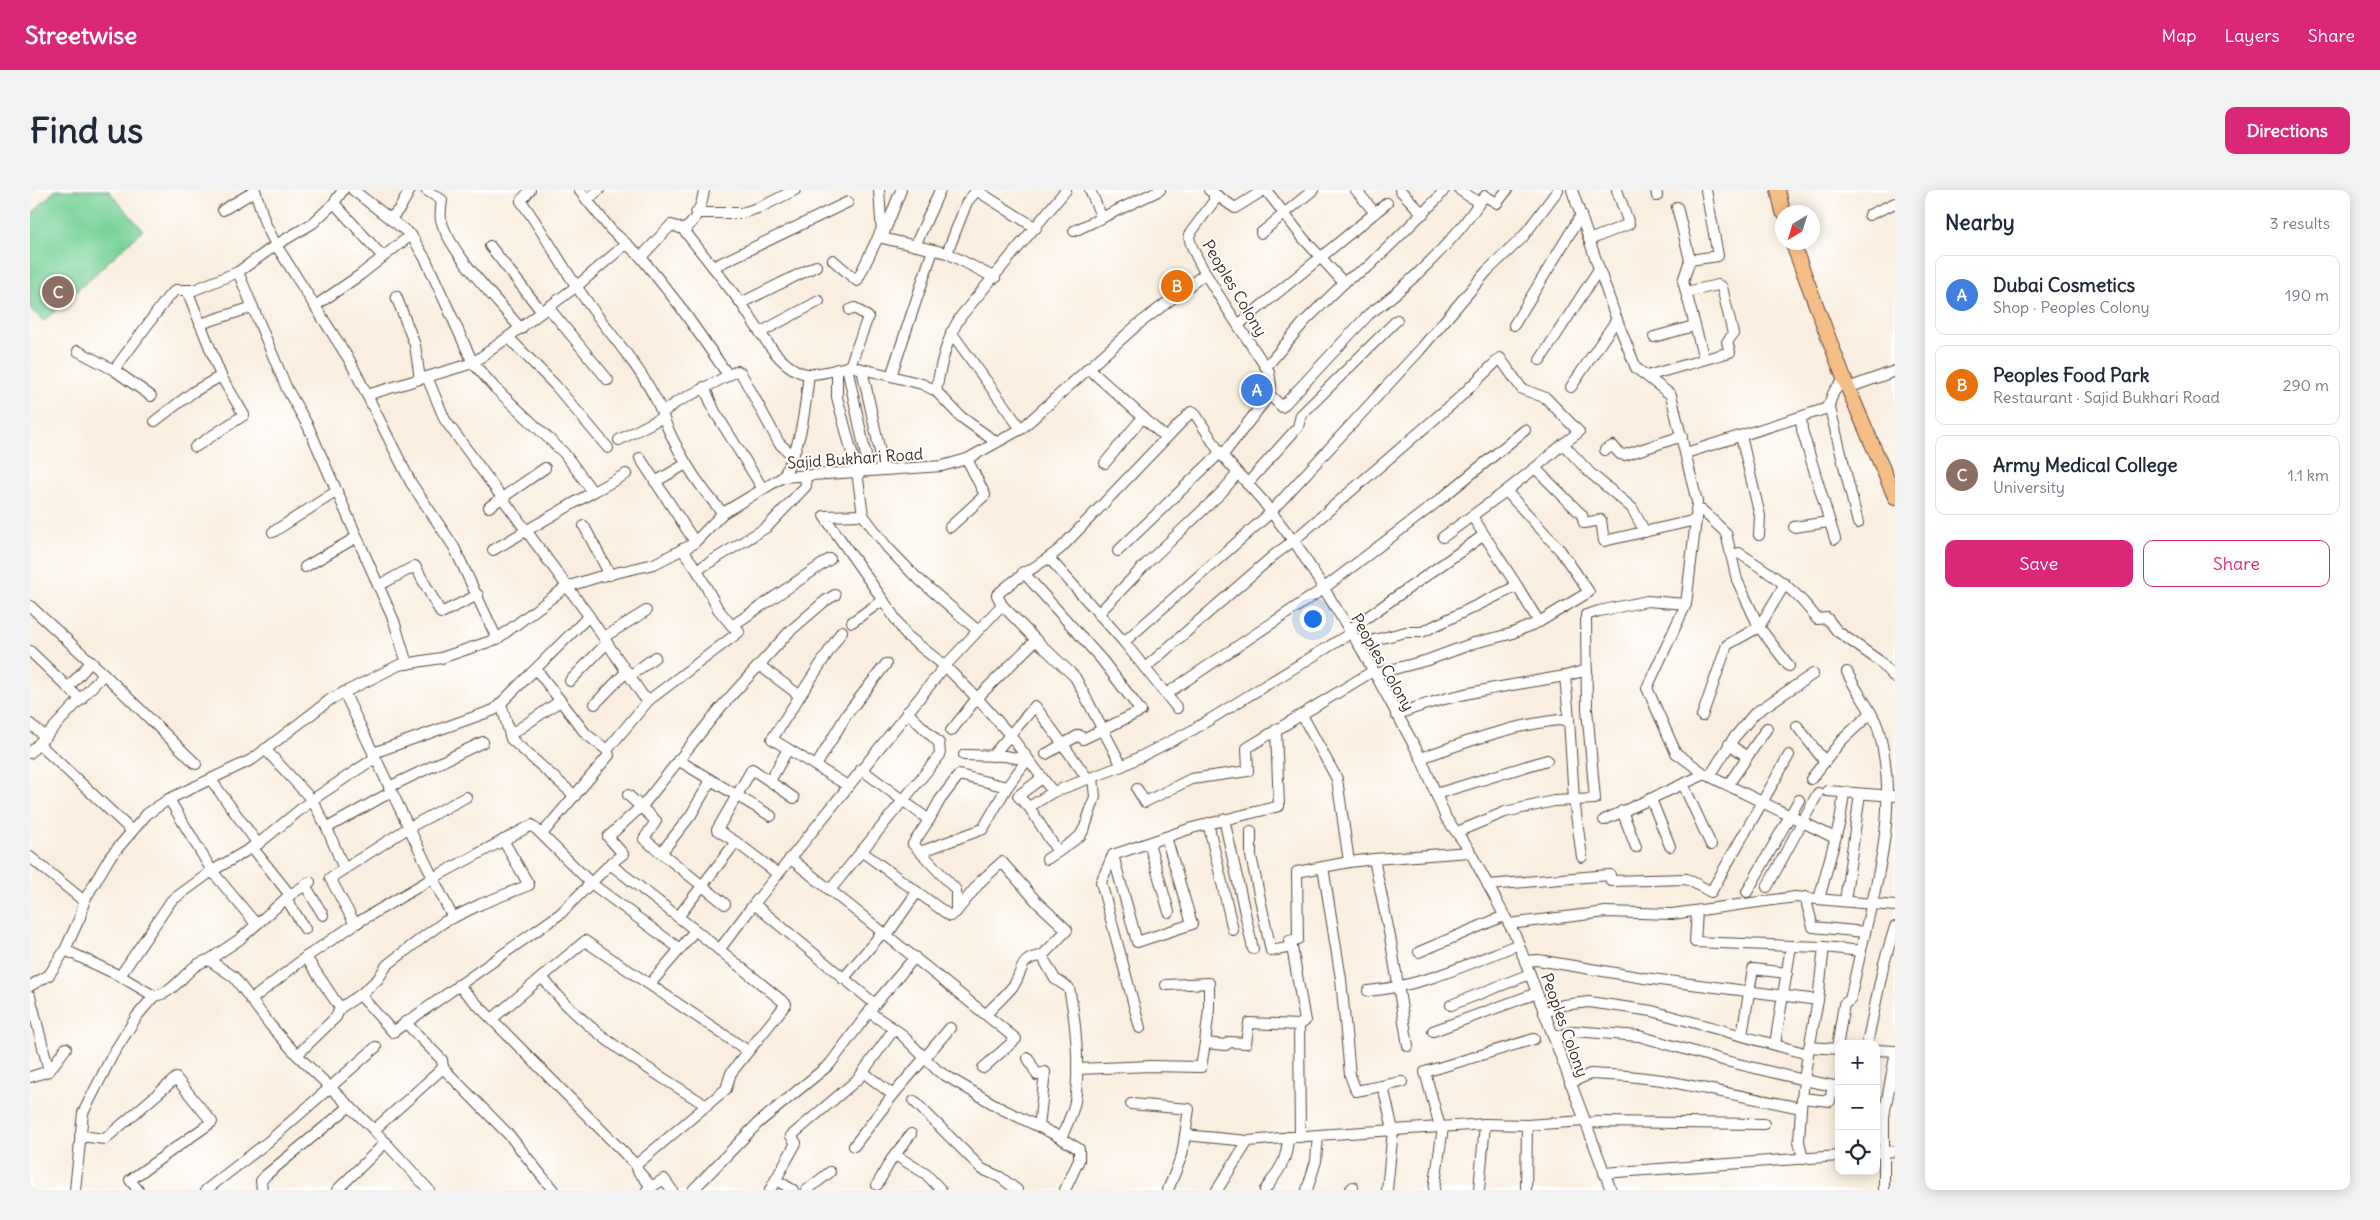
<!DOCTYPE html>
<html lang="en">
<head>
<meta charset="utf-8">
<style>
	:root { --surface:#fff; --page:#f2f2f3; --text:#1f2937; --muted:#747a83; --line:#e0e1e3; --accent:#db2777 }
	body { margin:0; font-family:Delius,sans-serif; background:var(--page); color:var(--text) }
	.controls { position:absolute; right:15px; bottom:15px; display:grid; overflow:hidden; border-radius:10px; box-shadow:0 2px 12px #0003 }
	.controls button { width:45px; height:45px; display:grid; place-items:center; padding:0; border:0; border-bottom:1px solid var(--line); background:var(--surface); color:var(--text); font:25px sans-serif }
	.compass { position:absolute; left:1745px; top:15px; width:45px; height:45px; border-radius:50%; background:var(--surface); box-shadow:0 2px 12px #0003; rotate:218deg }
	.you { position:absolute; left:1282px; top:428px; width:18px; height:18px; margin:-12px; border:4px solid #fff; border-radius:50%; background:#1a73e8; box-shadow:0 0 0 8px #1a73e833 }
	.badge { display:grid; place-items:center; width:32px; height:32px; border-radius:50%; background:var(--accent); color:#fff; font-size:16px; font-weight:700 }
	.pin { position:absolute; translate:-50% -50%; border:2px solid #fff; box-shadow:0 1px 5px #0006 }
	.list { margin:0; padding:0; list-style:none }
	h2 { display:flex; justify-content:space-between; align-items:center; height:65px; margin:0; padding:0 20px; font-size:21px }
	h2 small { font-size:16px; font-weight:400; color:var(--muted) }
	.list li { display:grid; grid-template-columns:32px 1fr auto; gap:15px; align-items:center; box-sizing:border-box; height:80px; margin:0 10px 10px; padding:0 10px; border:1px solid var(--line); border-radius:10px }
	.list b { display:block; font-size:19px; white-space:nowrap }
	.list p { margin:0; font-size:16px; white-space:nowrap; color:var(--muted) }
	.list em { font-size:16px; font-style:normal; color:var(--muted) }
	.actions { display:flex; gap:10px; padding:15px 20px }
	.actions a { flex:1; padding:11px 0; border:1px solid var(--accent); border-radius:10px; text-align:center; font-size:18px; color:var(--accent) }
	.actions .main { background:var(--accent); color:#fff }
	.icon { flex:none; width:28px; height:28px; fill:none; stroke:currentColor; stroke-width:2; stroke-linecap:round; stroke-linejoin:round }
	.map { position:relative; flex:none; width:1865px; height:1000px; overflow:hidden; border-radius:10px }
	header { display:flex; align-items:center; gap:30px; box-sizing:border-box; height:70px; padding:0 25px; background:var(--accent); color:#fff }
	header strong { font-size:24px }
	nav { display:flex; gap:28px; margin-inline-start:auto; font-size:18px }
	.intro { display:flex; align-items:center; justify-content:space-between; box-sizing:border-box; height:120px; padding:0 30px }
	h1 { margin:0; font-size:35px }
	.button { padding:12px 22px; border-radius:10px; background:var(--accent); color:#fff; font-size:18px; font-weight:700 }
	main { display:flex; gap:30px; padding:0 30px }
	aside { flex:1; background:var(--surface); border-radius:10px; box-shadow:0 2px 12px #0003 }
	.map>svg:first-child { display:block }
	.green { fill:#78d197; stroke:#5a7e5a }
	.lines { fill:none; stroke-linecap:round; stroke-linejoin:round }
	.minor-casing { stroke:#58473b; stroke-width:12 }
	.major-casing { stroke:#58473b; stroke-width:16 }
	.minor { stroke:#fff; stroke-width:10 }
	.major { stroke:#f6be87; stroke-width:14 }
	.labels { text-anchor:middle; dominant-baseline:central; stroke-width:4; stroke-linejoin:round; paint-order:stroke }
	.street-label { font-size:16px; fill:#3b2a1e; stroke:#fff }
</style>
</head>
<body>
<header>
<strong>Streetwise</strong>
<nav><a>Map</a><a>Layers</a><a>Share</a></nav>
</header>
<div class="intro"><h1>Find us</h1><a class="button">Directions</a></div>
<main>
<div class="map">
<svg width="1865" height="1000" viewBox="0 0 1865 1000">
	<rect width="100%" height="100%" fill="#fff"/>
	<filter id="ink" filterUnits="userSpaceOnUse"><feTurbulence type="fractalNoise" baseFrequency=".02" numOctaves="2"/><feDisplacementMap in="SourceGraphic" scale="10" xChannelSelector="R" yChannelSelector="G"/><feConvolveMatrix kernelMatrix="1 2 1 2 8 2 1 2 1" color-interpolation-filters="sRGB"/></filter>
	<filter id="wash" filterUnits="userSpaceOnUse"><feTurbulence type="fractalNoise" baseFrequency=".0096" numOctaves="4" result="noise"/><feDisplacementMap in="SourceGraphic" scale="20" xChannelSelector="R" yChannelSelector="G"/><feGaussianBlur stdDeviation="1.12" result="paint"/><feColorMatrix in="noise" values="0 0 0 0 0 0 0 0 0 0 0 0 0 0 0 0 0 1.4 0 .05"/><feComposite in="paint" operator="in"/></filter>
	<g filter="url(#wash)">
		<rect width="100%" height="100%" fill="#f9eedf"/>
		<path class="green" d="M25 0H78L113 40 14 131 0 119V26Z"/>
	</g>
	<g filter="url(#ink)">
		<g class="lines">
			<g class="minor-casing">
				<g id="minor">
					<path d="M225 0 235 33 246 55 320 171 381 293 424 357 467 449"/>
					<path d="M323 0 381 45 396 70 443 173 465 198 534 263 563 302 596 284"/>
					<path d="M396 0 412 10C411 16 410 24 411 30 420 63 468 111 491 139"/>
					<path d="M500 0 491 11C515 44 534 80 558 113 580 144 606 172 624 206 631 217 633 229 639 241 653 271 671 299 693 323"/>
					<path d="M549 0 581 40 610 66 613 65 641 35 653 39C665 36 673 11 674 0"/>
					<path d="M849 0 852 44"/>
					<path d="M871 0 852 48 917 63 965 88"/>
					<path d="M946 0 1006 38"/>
					<path d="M1060 0 1072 28"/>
					<path d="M1179 0 1205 18 1234 0"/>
					<path d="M1236 0 1273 48 1314 93"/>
					<path d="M1326 0 1345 23"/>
					<path d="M1370 0 1393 24"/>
					<path d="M1542 0 1585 125 1606 178 1641 205 1667 312 1666 330"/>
					<path d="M1626 0 1627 6"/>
					<path d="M1184 5V11L1159 45C1159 67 1224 158 1239 182L1241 195 1234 212 1192 266"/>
					<path d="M557 10 569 0"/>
					<path d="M304 13 353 67"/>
					<path d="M1449 13 1455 6 1467 13 1477 0"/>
					<path d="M1647 17 1660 70 1688 66 1676 0"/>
					<path d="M193 20 225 1"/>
					<path d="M666 23H712L731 17 765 0"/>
					<path d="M1839 25 1865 13"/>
					<path d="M360 29 370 18 380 0"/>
					<path d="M653 39 683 77 818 12"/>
					<path d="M1044 41 1130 0"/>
					<path d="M1231 43 1283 0"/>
					<path d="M1559 50 1599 34 1587 0"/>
					<path d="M460 56 512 122"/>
					<path d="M885 56 910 0"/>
					<path d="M903 60 861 186 892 194 906 201 931 227 966 252"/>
					<path d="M917 63 937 12 947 0"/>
					<path d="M610 66 649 115 698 185"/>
					<path d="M803 70 827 91 851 41"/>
					<path d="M1660 70 1653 91 1674 169"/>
					<path d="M683 77 711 113 786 76"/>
					<path d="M208 82 257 199 278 236 364 431 377 474"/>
					<path d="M157 100 191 186 214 225 165 257"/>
					<path d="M366 106 385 155 390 189"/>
					<path d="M711 113C727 136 749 181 778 184 791 185 807 179 820 176"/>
					<path d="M285 116 330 85 381 45"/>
					<path d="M518 117 578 190"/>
					<path d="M820 120 825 118 838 127 820 176 861 186"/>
					<path d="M170 134 223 117"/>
					<path d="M1208 135 1357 13"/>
					<path d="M1484 135 1551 25"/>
					<path d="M731 142 789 111"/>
					<path d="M921 142 991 239"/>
					<path d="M1624 147 1664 136"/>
					<path d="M479 148 525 195 578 258"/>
					<path d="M48 161 84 180 121 206"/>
					<path d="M1510 170 1569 79"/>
					<path d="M817 177 836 266V281"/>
					<path d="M1236 177 1275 131 1318 89 1338 77 1408 8 1414 0"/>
					<path d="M1058 178 1136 248"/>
					<path d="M807 179V207L827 282 833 325 857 357 884 385 947 440"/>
					<path d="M832 179 854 280"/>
					<path d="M84 180 138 107 146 100H164L208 82 246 55 283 33 304 13 313 0"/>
					<path d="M1617 186 1700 162 1697 152 1703 144 1692 97 1688 95 1656 102"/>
					<path d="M674 197 685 222 733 299"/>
					<path d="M1541 197 1587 129"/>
					<path d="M1818 198 1865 181"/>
					<path d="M906 201C911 174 916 149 931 126L1036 0"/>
					<path d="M1238 203 1252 217 1339 124C1375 99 1425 50 1449 13L1430 0"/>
					<path d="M337 205 443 173 547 96 596 54"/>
					<path d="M1799 214 1828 333"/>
					<path d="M632 223 647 212 707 181 711 183 749 253 764 267"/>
					<path d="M1771 227 1772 240 1805 349"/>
					<path d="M125 231 163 202 191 186"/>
					<path d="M1711 246 1730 326 1729 345"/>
					<path d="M589 250 633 227"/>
					<path d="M1575 260 1583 256 1590 264 1595 265 1652 246"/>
					<path d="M1656 263 1795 219C1805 210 1797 203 1815 191"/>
					<path d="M610 268 665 352"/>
					<path d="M1075 273 1113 227"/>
					<path d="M1505 278 1533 254 1559 282 1602 318 1615 342"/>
					<path d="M753 287C773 250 774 224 779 184"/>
					<path d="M625 292 656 274"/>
					<path d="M1217 294 1268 237 1271 225 1367 130"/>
					<path d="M1476 301 1505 278 1552 325 1554 333 1571 330 1574 351 1666 330 1656 414 1617 498 1646 563 1675 584 1805 648"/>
					<path d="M459 317 515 278"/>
					<path d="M1666 320 1673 321 1696 343 1707 390 1729 437 1759 476"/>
					<path d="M1442 326 1487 396"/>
					<path d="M554 336 580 385"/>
					<path d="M920 337 955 305 937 269"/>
					<path d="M1764 337 1799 332"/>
					<path d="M243 342 307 301"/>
					<path d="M652 359 667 380 737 337 776 296 775 285"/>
					<path d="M463 360 563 302"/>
					<path d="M1088 361 1190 263"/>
					<path d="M1701 365 1709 363C1741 384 1764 397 1787 429L1797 428 1807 441 1848 470 1865 488"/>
					<path d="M1019 368 1094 452 1147 518"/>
					<path d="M275 377 327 347"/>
					<path d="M667 380 688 419 702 436 800 369"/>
					<path d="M993 382 1072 470 1111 521 1053 549 1049 545 1016 564"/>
					<path d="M348 396 385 376 411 423 448 405"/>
					<path d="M853 410 876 445 915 476 947 508 980 545 1023 602 999 617 988 606 1012 588"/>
					<path d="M0 416 74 484 166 574"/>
					<path d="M1068 424 1117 373 1192 302 1207 284"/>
					<path d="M822 432 853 410 794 326 833 325"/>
					<path d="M1319 440 1454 345"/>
					<path d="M812 441 742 549 818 596"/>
					<path d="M574 447 616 421"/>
					<path d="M1006 450 1045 487 1092 576 1063 587"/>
					<path d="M1094 452 1237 326 1389 161 1457 81 1492 48 1528 0"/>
					<path d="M1328 454 1376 442H1392L1487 396 1509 432"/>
					<path d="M0 461 51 510"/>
					<path d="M729 475 769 505"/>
					<path d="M1115 478 1243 366 1263 351 1429 208 1470 168 1492 199 1516 208 1549 242 1533 254"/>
					<path d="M506 479 556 544 577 560 619 510 613 506 559 426"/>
					<path d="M1345 484 1398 470 1444 453 1480 444 1509 432 1559 402 1530 360 1476 301 1413 347"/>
					<path d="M600 486 625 467"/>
					<path d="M540 491 577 453"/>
					<path d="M38 498 61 472"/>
					<path d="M314 502 403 688 502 635 562 694 650 759 665 740 580 674 530 724 363 842 330 805"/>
					<path d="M1136 504 1293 399 1407 312 1495 240"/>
					<path d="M619 510 709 442 704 434"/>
					<path d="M471 513 481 549 545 606"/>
					<path d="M565 514 597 481"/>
					<path d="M1272 525 1307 589 1319 672 1344 669"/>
					<path d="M1366 525C1419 503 1479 496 1535 486"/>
					<path d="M1672 526 1697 455 1729 437 1755 394"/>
					<path d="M1539 529 1535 486 1557 480"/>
					<path d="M0 534 16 547"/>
					<path d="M1767 536 1795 572"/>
					<path d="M921 541 947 508 1006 450 972 415"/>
					<path d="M480 545 530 511"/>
					<path d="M9 554 101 640"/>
					<path d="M1699 554 1716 566"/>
					<path d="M235 559 282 610 297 638 314 679"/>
					<path d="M0 563 74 484"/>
					<path d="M343 563 464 520 559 426 415 230 397 187"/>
					<path d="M934 565 975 566 997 570 977 597"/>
					<path d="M962 566 1005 516 1058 589"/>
					<path d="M1391 568C1438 551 1488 533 1539 529L1544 610 1552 667"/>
					<path d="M786 576 817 524 856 474"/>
					<path d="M1092 576 1161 541 1321 443"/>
					<path d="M1680 586 1703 549 1725 523 1783 484"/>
					<path d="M1781 589 1812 550 1841 523"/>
					<path d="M181 590 228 654 282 610 345 568"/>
					<path d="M681 590 741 626"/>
					<path d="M740 591 758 559"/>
					<path d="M1653 594 1681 655"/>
					<path d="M1698 595 1737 538"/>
					<path d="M359 597 453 552"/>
					<path d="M1107 599 1115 612 1161 589 1218 581 1217 558 1343 481"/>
					<path d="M1797 601 1864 606"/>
					<path d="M1023 602 1063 587 1065 607 1055 637 1050 646 1028 662"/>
					<path d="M1406 604 1517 570"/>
					<path d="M598 605 626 631 614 649 695 714"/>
					<path d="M139 609 182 681 226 734"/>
					<path d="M1621 609 1640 656"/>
					<path d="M999 617 1028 662 1017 669"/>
					<path d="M1592 621 1606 657"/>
					<path d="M1194 629 1223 759"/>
					<path d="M1574 630 1675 584"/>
					<path d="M1178 633 1203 740"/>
					<path d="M297 638 361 602"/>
					<path d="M1221 641V666L1241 761 1262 757"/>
					<path d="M1427 642 1475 622 1524 611 1565 609 1557 519 1556 425 1569 421 1617 411 1656 414"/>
					<path d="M512 644 579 565 577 560"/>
					<path d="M706 652 687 640 722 579 764 608"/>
					<path d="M1119 653 1139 722"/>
					<path d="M222 657 260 705"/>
					<path d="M831 661 920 726 926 722V700L883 654 899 630 831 579"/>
					<path d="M890 662 953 639 977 597 929 585 910 610 899 630"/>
					<path d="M631 663 661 625 681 590 648 570"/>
					<path d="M1083 665 1107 752 1162 734 1136 647"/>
					<path d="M0 667 54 711"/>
					<path d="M760 668 986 849 953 878"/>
					<path d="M580 674 593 664 578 647 614 614 691 517 759 442 795 411 805 405"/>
					<path d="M1293 677 1311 789 1320 885 1326 901 1372 892"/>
					<path d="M275 695 293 725"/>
					<path d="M1458 695 1580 685 1581 691 1657 689 1681 702 1759 565"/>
					<path d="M1737 697 1788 603"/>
					<path d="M800 700 910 565 909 553 877 522"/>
					<path d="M1717 702 1769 610"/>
					<path d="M1775 707 1783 737 1835 742"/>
					<path d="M256 708 275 739"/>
					<path d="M1789 709 1810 631 1814 603"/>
					<path d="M1815 711 1830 604"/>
					<path d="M724 714 915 476 972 415 967 405C986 386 1010 376 1031 358L1161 222H1164L1190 263 1232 310 1268 357 1332 460 1391 568 1416 628 1438 658 1486 747 1581 1000"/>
					<path d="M1667 721 1665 752 1761 756 1745 854"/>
					<path d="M926 722 951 691 972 672 1007 712 1037 740 1012 766C989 768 994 779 984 795 976 805 965 815 956 824"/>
					<path d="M648 727 706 652 748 684"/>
					<path d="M325 734 300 688 378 638 436 607"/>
					<path d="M1479 734 1576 722 1642 724 1765 707 1865 716"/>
					<path d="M857 745 887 702"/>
					<path d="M1761 756 1794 757 1788 810"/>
					<path d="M1794 757 1831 761"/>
					<path d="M35 760 90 786 124 806C128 805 133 804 136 802 151 794 161 773 179 770L204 787 240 835 267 865 344 940 399 1000"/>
					<path d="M1389 762 1474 726"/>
					<path d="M1012 766 1025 789 1039 798C1046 831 1050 878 1045 911 1043 923 1036 937 1031 948"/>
					<path d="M276 767 310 818"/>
					<path d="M179 770 210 749 260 705 280 692"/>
					<path d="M1495 771 1508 770 1614 788 1788 810 1778 864"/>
					<path d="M90 786 141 711 182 681 228 654"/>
					<path d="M512 787C555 843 618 878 677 916"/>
					<path d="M813 789 853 742"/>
					<path d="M620 794 650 759"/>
					<path d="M428 795 606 975 696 899 701 883 756 814 665 740"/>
					<path d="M1136 795 1179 793V819L1175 853"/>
					<path d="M0 796 19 785 35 760 50 727 54 711 80 667 117 624 139 609 223 569 301 509 369 475 411 468 467 449 536 397 568 387 624 374 663 354 693 323 753 287 912 276 937 269 991 239 1106 136 1176 83"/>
					<path d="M1338 801C1393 796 1438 774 1489 754"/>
					<path d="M0 806 19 881"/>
					<path d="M221 810 276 767 325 734 403 688 423 728"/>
					<path d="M845 814 885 767"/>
					<path d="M1421 815 1500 784"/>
					<path d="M839 822 870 843 908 881 972 919 1024 944 1049 959V970L1035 1000"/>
					<path d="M1514 823 1533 815 1559 812 1622 821 1778 864 1774 890 1809 897"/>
					<path d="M462 829 555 751 718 861"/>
					<path d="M375 832 412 870 413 878"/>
					<path d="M1269 835 1275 831 1262 757 1259 751 1268 749 1267 682 1319 672"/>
					<path d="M1110 838 1071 692 1083 665 1162 638 1249 616 1246 540"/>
					<path d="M1403 841 1507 803"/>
					<path d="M1712 845 1723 779 1757 783"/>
					<path d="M1524 848 1544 841 1609 846 1696 871 1774 890 1771 918"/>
					<path d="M1837 854 1854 773 1865 737"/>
					<path d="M1378 856 1361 752 1344 669 1440 662"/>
					<path d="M1779 857 1809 859"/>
					<path d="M1807 858 1814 814 1820 810C1827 778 1834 745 1842 713 1856 654 1865 599 1848 538 1842 519 1826 502 1817 482"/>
					<path d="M1846 860 1865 861"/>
					<path d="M267 865 306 827 310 818 330 805 348 789 357 775 396 745 414 732 451 714 499 695 473 650"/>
					<path d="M998 868 1007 885 1015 882 1009 937"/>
					<path d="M1047 879 1121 876 1171 877 1175 853 1196 855 1199 852 1216 853 1219 833 1269 835 1270 947"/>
					<path d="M833 882 864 839"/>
					<path d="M0 887 19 881 36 858"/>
					<path d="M1540 893 1560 884 1598 886 1632 890 1771 918 1769 951 1773 969"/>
					<path d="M1353 896 1363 940 1357 1000"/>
					<path d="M863 905 920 838"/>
					<path d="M1772 908 1800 911 1803 896"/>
					<path d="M884 911 952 979 970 987 987 1000"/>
					<path d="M1101 914 1159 919 1152 965 1138 1000"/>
					<path d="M1455 934 1497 935 1496 1000"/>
					<path d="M1556 934 1565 932 1734 934"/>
					<path d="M1497 935 1554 931"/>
					<path d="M1410 937 1395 882 1504 849"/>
					<path d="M344 940 413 878 480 946 523 1000"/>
					<path d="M1155 945 1218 951 1288 945 1286 971 1277 1000"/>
					<path d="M1288 945 1455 934 1449 1000"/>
					<path d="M50 946 75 949 146 888 182 932 100 990 108 1000"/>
					<path d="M1846 963 1865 961"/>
					<path d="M865 965 896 984 911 1000"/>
					<path d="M606 975 608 981 622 997"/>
					<path d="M1574 983 1809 966"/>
					<path d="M746 990 763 1000"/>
					<path d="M847 995 861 970 881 944"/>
					<path d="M45 1000 53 923 83 864 107 826 124 806"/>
					<path d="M176 1000 239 951 346 857"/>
					<path d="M232 1000 231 991 236 985 320 916"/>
					<path d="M307 1000 356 952"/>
					<path d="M617 1000 634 989 642 1000"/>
					<path d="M663 1000 728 933 800 874 845 814 724 714 689 760"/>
					<path d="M740 1000 766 953 761 946 828 889 833 882 863 905 824 956"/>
					<path d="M777 1000 800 982"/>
					<path d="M1187 1000 1218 951"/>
					<path d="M1235 1000C1249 980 1257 972 1258 947"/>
					<path d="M1320 1000 1323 997"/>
					<path d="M1404 1000 1413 937"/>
					<path d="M1854 1000V926L1865 866"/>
				</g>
			</g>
			<g class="major-casing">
				<g id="major">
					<path d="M1748 0 1753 22"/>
					<path d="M1762 52 1815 191 1865 307"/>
				</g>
			</g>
			<use href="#minor" class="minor"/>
			<use href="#major" class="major"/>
		</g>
	</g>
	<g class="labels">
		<g class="street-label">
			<text transform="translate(1205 98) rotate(59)">Peoples Colony</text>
			<text transform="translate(825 268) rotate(-4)">Sajid Bukhari Road</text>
			<text transform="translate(1353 472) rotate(60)">Peoples Colony</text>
			<text transform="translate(1535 835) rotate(70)">Peoples Colony</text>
		</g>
	</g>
</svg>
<div class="controls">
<button>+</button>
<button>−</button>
<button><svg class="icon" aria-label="locate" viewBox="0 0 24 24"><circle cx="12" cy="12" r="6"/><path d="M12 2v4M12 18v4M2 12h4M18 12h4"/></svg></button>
</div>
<svg class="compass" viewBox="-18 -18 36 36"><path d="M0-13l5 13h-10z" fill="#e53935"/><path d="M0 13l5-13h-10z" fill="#747a83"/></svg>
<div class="you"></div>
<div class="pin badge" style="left:1227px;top:200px;background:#3f7fe0">A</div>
<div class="pin badge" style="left:1147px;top:96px;background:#e8710a">B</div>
<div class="pin badge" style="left:28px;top:102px;background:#8d6e63">C</div>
</div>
<aside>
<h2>Nearby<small>3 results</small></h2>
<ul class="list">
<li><span class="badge" style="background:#3f7fe0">A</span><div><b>Dubai Cosmetics</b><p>Shop · Peoples Colony</p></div><em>190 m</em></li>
<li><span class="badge" style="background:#e8710a">B</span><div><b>Peoples Food Park</b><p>Restaurant · Sajid Bukhari Road</p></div><em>290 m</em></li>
<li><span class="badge" style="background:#8d6e63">C</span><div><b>Army Medical College</b><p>University</p></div><em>1.1 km</em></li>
</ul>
<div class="actions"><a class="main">Save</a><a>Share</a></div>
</aside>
</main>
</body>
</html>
